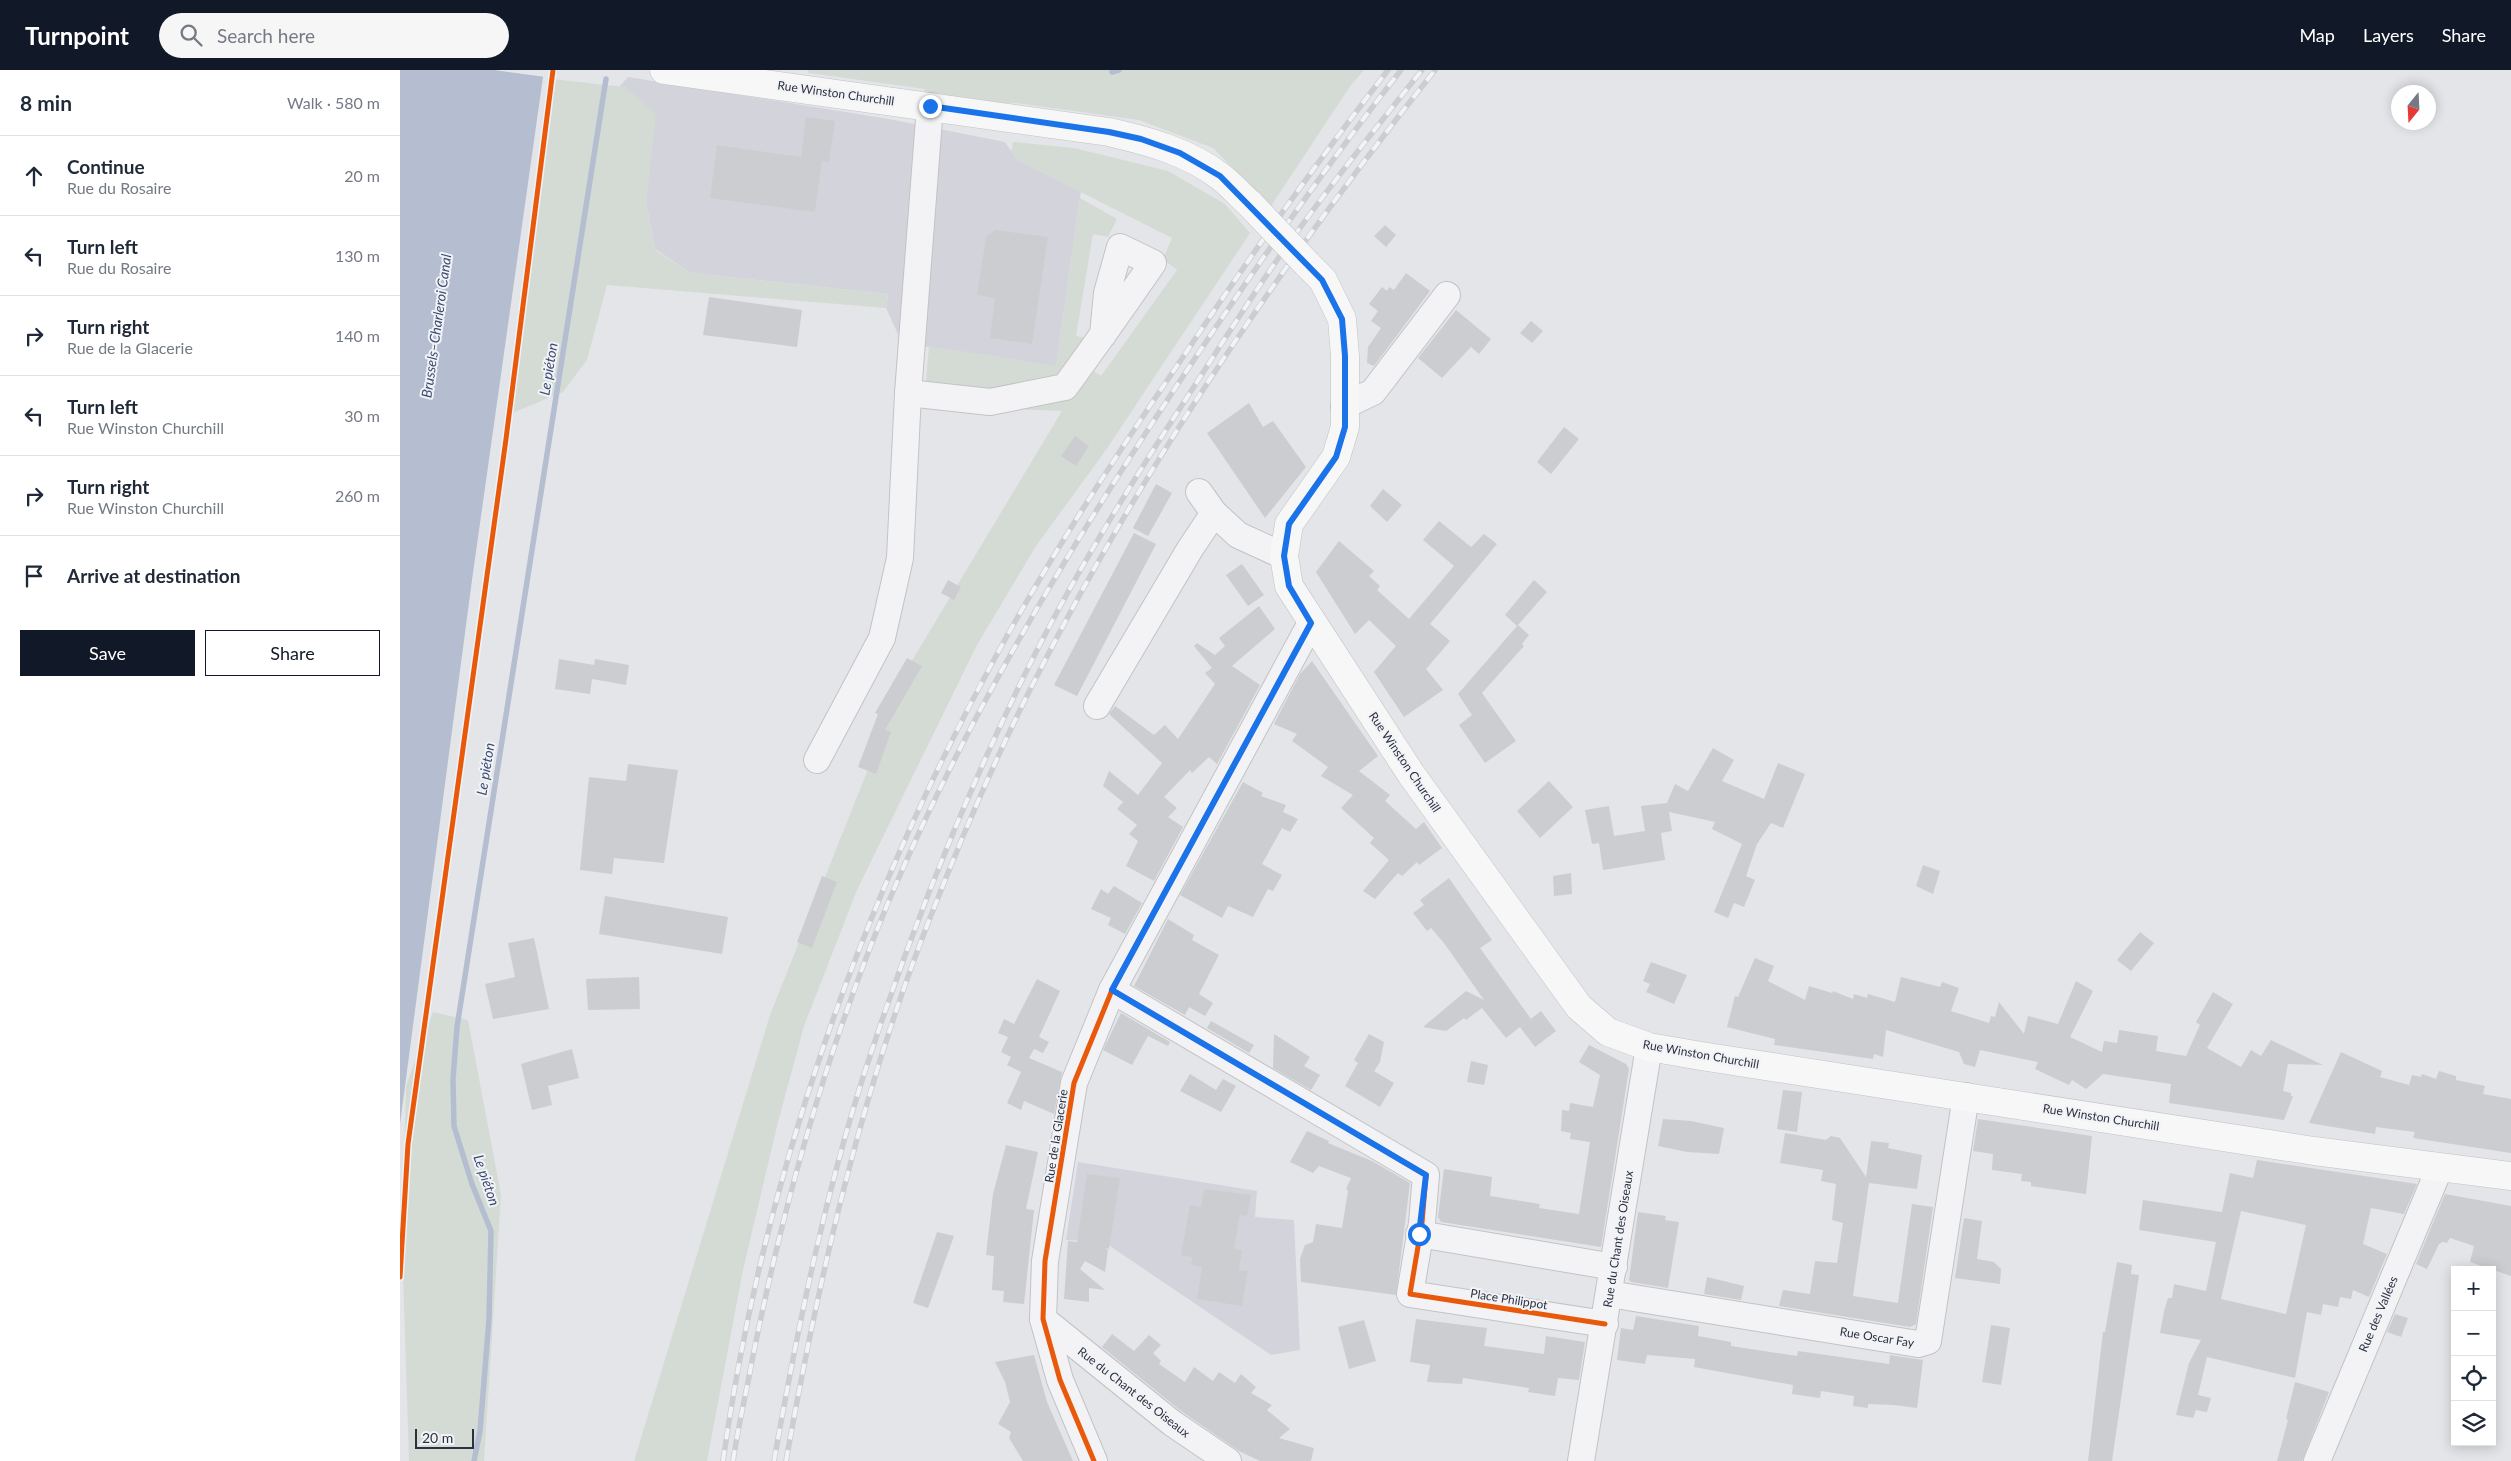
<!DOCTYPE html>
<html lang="en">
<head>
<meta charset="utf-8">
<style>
	:root { --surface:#fff; --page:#f6f6f7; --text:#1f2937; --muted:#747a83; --line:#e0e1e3; --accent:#111827 }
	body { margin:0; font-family:Lato,sans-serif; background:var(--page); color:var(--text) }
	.controls { position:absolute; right:15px; bottom:15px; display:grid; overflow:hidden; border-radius:0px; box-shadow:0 2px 12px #0003 }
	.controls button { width:45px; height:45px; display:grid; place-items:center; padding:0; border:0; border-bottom:1px solid var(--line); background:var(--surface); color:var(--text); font:25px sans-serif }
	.compass { position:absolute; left:1991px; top:15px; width:45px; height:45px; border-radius:50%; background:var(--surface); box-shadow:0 2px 12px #0003; rotate:198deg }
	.scale { position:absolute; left:15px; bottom:12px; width:59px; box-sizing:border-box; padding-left:5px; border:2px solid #2c3140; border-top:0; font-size:14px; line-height:18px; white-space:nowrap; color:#2c3140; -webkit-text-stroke:4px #f2f3f7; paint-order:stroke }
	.stop { position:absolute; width:15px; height:15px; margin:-11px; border:4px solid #1a73e8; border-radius:50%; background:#fff }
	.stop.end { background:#1a73e8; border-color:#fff; box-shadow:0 1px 5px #0008 }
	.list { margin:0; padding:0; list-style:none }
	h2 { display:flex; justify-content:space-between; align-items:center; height:65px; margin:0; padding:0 20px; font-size:21px }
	h2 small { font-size:16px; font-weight:400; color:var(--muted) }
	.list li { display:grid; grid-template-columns:32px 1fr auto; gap:15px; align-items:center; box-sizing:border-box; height:80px; padding:0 20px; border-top:1px solid var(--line) }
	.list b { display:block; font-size:19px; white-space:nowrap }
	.list p { margin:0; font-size:16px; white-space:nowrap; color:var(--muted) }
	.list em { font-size:16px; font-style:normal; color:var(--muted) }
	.actions { display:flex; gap:10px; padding:15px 20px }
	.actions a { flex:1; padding:11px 0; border:1px solid var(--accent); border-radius:0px; text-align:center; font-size:18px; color:var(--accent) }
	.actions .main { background:var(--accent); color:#fff }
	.icon { flex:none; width:28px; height:28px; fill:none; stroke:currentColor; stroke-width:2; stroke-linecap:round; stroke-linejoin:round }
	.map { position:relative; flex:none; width:2111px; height:1391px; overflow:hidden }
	header { display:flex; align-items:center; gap:30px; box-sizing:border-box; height:70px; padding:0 25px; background:var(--accent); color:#fff }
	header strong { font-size:24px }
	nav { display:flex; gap:28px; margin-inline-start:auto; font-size:18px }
	.search { width:350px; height:45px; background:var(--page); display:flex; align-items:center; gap:12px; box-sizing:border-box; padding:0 18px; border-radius:28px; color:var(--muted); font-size:19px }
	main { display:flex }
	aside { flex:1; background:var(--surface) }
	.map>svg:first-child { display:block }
	.built { fill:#d3d4db }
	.green { fill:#d4dbd5 }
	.water { fill:#b5bed0 }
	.pier { fill:#e4e5e8 }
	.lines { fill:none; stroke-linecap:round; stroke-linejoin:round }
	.stream { stroke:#b5bed0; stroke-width:5.5 }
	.building { fill:#cccdd0; fill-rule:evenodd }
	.minor-casing { stroke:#c2c3c6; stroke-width:28 }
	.major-casing { stroke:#c1c2c5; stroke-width:29 }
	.minor { stroke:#f3f3f5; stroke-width:26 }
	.major { stroke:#f7f7f7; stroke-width:28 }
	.rail-casing { stroke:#cccdd0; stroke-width:5.5 }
	.rail { stroke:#f2f3f7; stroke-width:4; stroke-dasharray:11; stroke-linecap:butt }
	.major-bridge-casing { stroke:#c1c2c5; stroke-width:29; stroke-linecap:butt }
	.major-bridge { stroke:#f7f7f7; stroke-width:28 }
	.cycleway-casing { stroke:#f2f3f7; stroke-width:8 }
	.cycleway { stroke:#e8590c; stroke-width:5 }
	.route { stroke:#1a73e8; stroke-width:6 }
	.labels { text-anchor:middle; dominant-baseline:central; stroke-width:4; stroke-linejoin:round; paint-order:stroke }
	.street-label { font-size:12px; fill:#2c3140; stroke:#f2f3f7 }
	.water-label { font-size:14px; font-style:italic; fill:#3a4b70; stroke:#f2f3f7 }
</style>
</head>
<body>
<header>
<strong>Turnpoint</strong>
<div class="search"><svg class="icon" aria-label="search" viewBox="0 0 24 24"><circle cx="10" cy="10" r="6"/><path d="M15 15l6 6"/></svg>Search here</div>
<nav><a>Map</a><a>Layers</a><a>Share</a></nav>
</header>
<main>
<aside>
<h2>8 min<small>Walk · 580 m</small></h2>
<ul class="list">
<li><svg class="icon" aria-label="ahead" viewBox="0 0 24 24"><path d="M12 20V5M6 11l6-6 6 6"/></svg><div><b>Continue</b><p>Rue du Rosaire</p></div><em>20 m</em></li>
<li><svg class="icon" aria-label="left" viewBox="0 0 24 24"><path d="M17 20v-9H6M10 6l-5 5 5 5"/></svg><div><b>Turn left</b><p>Rue du Rosaire</p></div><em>130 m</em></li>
<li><svg class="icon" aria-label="right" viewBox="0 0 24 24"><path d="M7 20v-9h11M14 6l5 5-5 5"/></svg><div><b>Turn right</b><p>Rue de la Glacerie</p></div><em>140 m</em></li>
<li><svg class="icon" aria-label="left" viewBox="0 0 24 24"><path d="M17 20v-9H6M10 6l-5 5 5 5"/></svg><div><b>Turn left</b><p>Rue Winston Churchill</p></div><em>30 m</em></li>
<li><svg class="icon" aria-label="right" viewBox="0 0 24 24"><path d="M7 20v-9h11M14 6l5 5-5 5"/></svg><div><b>Turn right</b><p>Rue Winston Churchill</p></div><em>260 m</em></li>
<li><svg class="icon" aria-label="arrive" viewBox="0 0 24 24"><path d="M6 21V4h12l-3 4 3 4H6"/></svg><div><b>Arrive at destination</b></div></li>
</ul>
<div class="actions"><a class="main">Save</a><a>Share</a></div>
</aside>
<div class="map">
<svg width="2111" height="1391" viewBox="0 0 2111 1391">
	<rect width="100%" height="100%" fill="#e4e5e8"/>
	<g class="built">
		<path d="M228 7 489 49 605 72 617 90 681 121 656 297 502 273 486 238 488 224 291 203 255 179 246 132 249 98 220 16Z"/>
		<path d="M678 1092 857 1121 855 1147 894 1150 900 1280 871 1285 704 1172 666 1170Z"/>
	</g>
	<g class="green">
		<path d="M408 0H964L951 15 871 136 813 78 739 50 616 33 519 35 525 19 409 3Z"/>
		<path d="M152 9 225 17 256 44 246 132 255 180 291 203 488 224 486 238 207 215 187 290 163 322 110 344Z"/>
		<path d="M613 72 674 78 768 101 825 134 850 163 706 380 636 476 577 575 457 820 404 956 378 1052 343 1200 307 1391H234L370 945 510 594 662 341 609 339 691 299 701 306 777 200 763 189 772 168 617 90 611 82Z"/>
		<path d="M680 128 717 149 708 167 693 164 676 266 691 269 671 300 648 311 568 323 526 311 529 276 656 296Z"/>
		<path d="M33 942 68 950 101 1125 84 1391H9L2 1172 6 1016Z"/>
	</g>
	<path class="water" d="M0 0H144L72 510 0 1054Z"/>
	<path class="pier" d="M94 0H147L146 7Z"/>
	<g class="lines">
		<g class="stream">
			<path d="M712 2 719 0"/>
			<path d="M74 1391 80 1361 89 1249 91 1161 72 1114 54 1056 53 1009 57 957 206 9"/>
		</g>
	</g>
	<g class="building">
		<path d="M406 47 435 51 429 92 422 91 415 142 310 128 317 75 401 87Z"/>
		<path d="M985 155 996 165 986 177 974 166Z"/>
		<path d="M595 160 648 167 632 274 590 268 595 228 577 225 586 167Z"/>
		<path d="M1006 203 1030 221 974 296 967 293 968 277 981 258 971 251 978 241 969 234 982 217 987 221 989 217 994 220Z"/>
		<path d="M309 227 402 240 397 277 303 265Z"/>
		<path d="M1056 240 1091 269 1079 284 1071 277 1042 308 1018 288Z"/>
		<path d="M1131 251 1143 261 1132 273 1120 263Z"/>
		<path d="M849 333 863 357 873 351 906 397 865 448 807 363Z"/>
		<path d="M1164 357 1179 369 1151 404 1137 392Z"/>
		<path d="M675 366 689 376 676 396 661 386Z"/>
		<path d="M756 414 772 423 748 466 733 458Z"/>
		<path d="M983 419 1002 435 987 452 970 436Z"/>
		<path d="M1039 451 1071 477 1084 464 1097 474 1030 554 1050 571 1026 599 1043 620 1004 647 974 602 996 576 969 550 955 564 916 502 939 471 974 501 969 506 980 516 977 520 1009 549 1054 496 1023 470Z"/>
		<path d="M734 463 756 474 677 626 654 615Z"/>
		<path d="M842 494 864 525 848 536 826 505Z"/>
		<path d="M548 510 561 517 554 530 541 523Z"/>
		<path d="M1134 510 1147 522 1118 555 1129 565 1122 574 1124 576 1082 623 1116 671 1085 693 1059 655 1072 645 1058 624 1117 556 1105 545Z"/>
		<path d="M859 536 875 559 832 596 860 615 817 694 809 687 792 703 790 700 764 727 777 738 768 747 783 757 754 811 726 796 738 771 729 764 737 755 717 739 723 732 703 716 709 701 738 725 762 693 709 644 715 636 754 665 765 655 778 669 815 614 805 603 812 598 794 576 797 573 815 585 825 576 819 568Z"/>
		<path d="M507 588 522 596 485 660 491 662 476 704 458 697 478 644 475 643Z"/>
		<path d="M159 589 194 595 195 589 229 595 226 615 192 609 190 624 155 619Z"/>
		<path d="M912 591 978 686 959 701 990 725 985 731 1016 759 1024 752 1042 778 1019 795 1017 792 1002 806 998 803 975 829 963 821 989 790 970 773 974 768 941 738 953 725 921 706 928 697 892 671 897 664 874 654 900 604Z"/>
		<path d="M1313 678 1334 690 1322 711 1364 729 1378 693 1405 704 1383 758 1371 753 1357 774 1346 806 1355 810 1344 837 1334 833 1328 848 1314 842 1342 774 1312 759 1315 752 1269 742 1272 761 1261 763 1265 790 1203 800 1199 773 1192 774 1185 740 1209 736 1214 766 1245 761 1241 736 1267 733 1275 714 1288 721Z"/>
		<path d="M228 694 278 700 264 793 214 788 212 804 180 800 189 707 226 711Z"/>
		<path d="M1149 711 1173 737 1140 768 1117 741Z"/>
		<path d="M843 712 863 723 861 726 886 735 883 742 898 749 890 762 882 758 862 794 882 805 873 821 868 819 853 847 828 836 822 848 780 825Z"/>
		<path d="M1523 795 1540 801 1533 824 1516 816Z"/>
		<path d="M1171 803 1172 824 1154 826 1153 806Z"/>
		<path d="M422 806 437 812 412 878 397 872Z"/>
		<path d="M1049 808 1092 870 1080 878 1131 949 1123 955 1141 941 1156 961 1135 977 1120 957 1106 968 1082 938 1066 950 1064 948 1046 961 1023 957 1066 921 1084 930 1044 873 1031 858 1027 861 1013 843 1024 835 1020 830Z"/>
		<path d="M714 816 742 833 725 864 708 855 711 848 691 839 701 819 708 824Z"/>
		<path d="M205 826 328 847 322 884 199 864Z"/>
		<path d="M768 849 794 865 792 870 819 885 799 924 813 933 805 946 789 937 785 945 734 916Z"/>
		<path d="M1740 862 1754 873 1731 901 1717 890Z"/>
		<path d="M134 868 149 939 93 949 85 914 115 907 108 873Z"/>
		<path d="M1355 888 1374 896 1368 911 1405 930 1409 916 1432 923 1433 921 1453 929 1454 924 1467 928 1468 924 1495 932 1501 907 1540 917 1542 912 1559 918 1551 941 1589 953 1591 946 1595 947 1599 932 1624 964 1628 946 1658 954 1676 911 1693 921 1670 967 1702 982 1704 971 1717 973 1719 960 1758 966 1756 981 1786 986 1800 955 1796 952 1813 922 1833 934 1807 978 1841 997 1851 980 1861 986 1871 970 1923 995 1888 994 1883 1021 1891 1023V1026H1893L1884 1050 1769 1033 1771 1014 1703 1004 1686 1019 1672 1010 1669 1015 1635 999 1638 992 1580 980 1575 997 1564 994 1559 982 1486 960 1483 987 1474 984 1473 989 1374 975 1375 969 1327 957 1335 926 1338 927Z"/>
		<path d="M1251 892 1287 905 1274 934 1246 922 1250 914 1243 911Z"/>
		<path d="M239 907 240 939 188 940 186 909Z"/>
		<path d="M637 909 660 921 639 967 649 972 643 983 634 979 629 988 662 1002 654 1044 624 1031 621 1040 607 1033 621 1002 607 995 611 987 601 982 608 967 598 963 604 949 614 954Z"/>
		<path d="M721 943 770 972 768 976 748 966 732 995 703 980Z"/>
		<path d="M811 951 854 975 849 983 807 958Z"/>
		<path d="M874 964 910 987 904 996 920 1005 911 1020 873 998Z"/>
		<path d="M969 964 984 972 980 992 974 1001 994 1013 980 1037 945 1016 958 993 954 990Z"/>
		<path d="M1189 975 1226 994 1229 999 1201 1177 1041 1152 1038 1147 1044 1099 1092 1107 1090 1126 1140 1134 1139 1138 1179 1144 1190 1072 1170 1069 1171 1063 1161 1061 1162 1040 1169 1041 1170 1033 1193 1037 1200 1005 1179 992Z"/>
		<path d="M172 979 179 1008 148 1016 152 1035 132 1040 121 994Z"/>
		<path d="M1941 982 1982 1001 1980 1007 2009 1015 2012 1005 2021 1007 2022 1004 2036 1009 2039 1001 2056 1006V1010L2085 1016 2083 1024 2111 1029V1083L2013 1068 2015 1062 1976 1057 1975 1064 1909 1053Z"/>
		<path d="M1071 991 1088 995 1084 1015 1067 1012Z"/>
		<path d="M790 1004 816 1020 823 1009 836 1016 821 1042 780 1021Z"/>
		<path d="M1383 1020 1402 1022 1397 1062 1377 1059Z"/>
		<path d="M1263 1049 1291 1051 1324 1058 1319 1084 1287 1082 1258 1076Z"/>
		<path d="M1578 1049 1692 1066 1686 1124 1631 1116V1112L1621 1111 1622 1104 1592 1100 1593 1084 1573 1081Z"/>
		<path d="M907 1061 929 1071 928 1073 972 1091 1010 1113 996 1225 901 1212 900 1189 905 1175 913 1172 916 1154 942 1158 948 1121 946 1119 951 1108 919 1096 913 1103 890 1092Z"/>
		<path d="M1385 1063 1426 1070 1431 1066 1440 1068 1466 1107 1471 1071 1489 1073 1488 1078 1522 1085 1517 1119 1469 1113 1453 1226 1498 1233 1512 1134 1533 1137 1516 1254 1510 1257 1379 1236 1383 1220 1410 1224 1415 1191 1437 1193 1443 1153 1432 1150 1436 1114 1421 1111 1423 1100 1380 1093Z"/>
		<path d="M606 1075 638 1082 626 1139 634 1140 624 1234 603 1232 604 1221 592 1220 594 1186 586 1185 593 1124Z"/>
		<path d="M1857 1090 2017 1114 2004 1144 1971 1138 1963 1174 1987 1184 1969 1227 1953 1220 1951 1229 1940 1227 1938 1237 1923 1234 1921 1245 1907 1242 1895 1308 1807 1287 1798 1325 1811 1328 1807 1342 1796 1340 1793 1348 1776 1345 1789 1293 1801 1270 1760 1263 1764 1241 1768 1228H1772L1774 1214 1806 1221 1816 1172 1739 1160 1743 1130 1822 1142 1830 1103 1853 1108ZM1841 1141 1906 1155 1886 1244 1821 1229Z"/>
		<path d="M687 1104 720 1108 709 1179 705 1178 708 1180 705 1202 685 1191 680 1199 705 1220 689 1218V1232L664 1229 668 1171 677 1172Z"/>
		<path d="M804 1119 851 1125 847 1146 840 1145 834 1179 842 1180 839 1200 848 1201 842 1236 797 1229 802 1197 791 1195 792 1187 781 1185 790 1135 801 1137Z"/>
		<path d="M2045 1124 2111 1136V1206L2070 1192 2074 1176 2050 1168 2047 1173 2043 1172 2039 1174 2027 1199 2016 1194Z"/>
		<path d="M1238 1142 1266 1146 1265 1150 1279 1152 1268 1218 1231 1212 1229 1210Z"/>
		<path d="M1564 1148 1582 1151 1577 1189 1594 1192 1601 1199 1600 1214 1555 1208Z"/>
		<path d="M537 1162 554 1166 528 1238 513 1233Z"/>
		<path d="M1717 1192 1732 1195 1731 1204 1739 1205 1712 1391H1688L1703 1262H1705Z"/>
		<path d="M1307 1207 1344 1216 1341 1230 1304 1224Z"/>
		<path d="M1995 1244 2008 1248 2001 1267 1987 1262Z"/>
		<path d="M1236 1246 1299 1256 1298 1266 1331 1272V1276L1397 1286 1398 1281 1489 1294 1490 1285 1523 1290 1517 1338 1494 1335 1468 1334V1338L1453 1336 1454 1326 1421 1321 1420 1328 1392 1324 1393 1315 1294 1297 1295 1289 1247 1285 1245 1294 1217 1290 1221 1258 1233 1260Z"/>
		<path d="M1016 1249 1087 1258 1084 1276 1144 1284 1146 1266 1185 1272 1179 1310 1158 1308 1155 1326 1128 1322 1129 1318 1063 1308 1062 1314 1027 1312 1030 1295 1010 1292Z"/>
		<path d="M964 1250 976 1291 949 1299 938 1257Z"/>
		<path d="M1591 1255 1610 1258 1601 1315 1582 1312Z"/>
		<path d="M712 1264 734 1281 749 1265 761 1275 753 1283 761 1291 759 1294 785 1312 794 1297 813 1311 819 1302 835 1313 841 1304 856 1317 851 1323 872 1335 867 1340 890 1359 879 1368 914 1378 911 1391H860L839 1381 781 1341 702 1277Z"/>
		<path d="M634 1285 647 1332 673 1391H623L609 1368 611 1362 598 1354 610 1332 605 1312 595 1292Z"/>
		<path d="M1895 1312 1929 1322 1902 1391H1877L1888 1350 1886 1349Z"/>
	</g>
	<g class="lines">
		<g class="minor-casing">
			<g id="minor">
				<path d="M508 323 590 332 665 317C695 276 724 235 753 193L720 177 707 223 703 265"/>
				<path d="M944 336 973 322 1047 225"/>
				<path d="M799 422 814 443 838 465 884 486"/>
				<path d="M697 636 790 479 814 443"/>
				<path d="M417 690 482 568 500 488 508 323 530 36"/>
				<path d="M712 920 1026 1105 1022 1153 1010 1224 1205 1254"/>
				<path d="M1019 1164 1214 1197"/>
				<path d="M1209 1224 1518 1274 1528 1271 1566 1026"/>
				<path d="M643 1249 772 1353 828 1391"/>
				<path d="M694 1391 660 1310 643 1249 645 1191 674 1013 712 920 911 553"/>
				<path d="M1181 1391 1249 977"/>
				<path d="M1917 1391 2040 1097"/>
			</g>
		</g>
		<g class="major-casing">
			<g id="major">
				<path d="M264 0 709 62C748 71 789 82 821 107 831 115 840 125 850 134"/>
				<path d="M907 194 923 210 942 249 945 286V357L936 387 889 454 884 486 889 516 1011 704 1179 937 1208 962 1249 977 1301 986 1914 1081 2111 1106"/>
			</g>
		</g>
		<use href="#minor" class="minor"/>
		<use href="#major" class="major"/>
		<g class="rail-casing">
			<g id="rail">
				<path d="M323 1391C362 1112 461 833 596 586 652 483 717 384 783 287 848 189 916 93 988 0"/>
				<path d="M333 1391C338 1357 346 1324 352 1291 383 1135 427 980 488 833 563 654 663 488 770 326 843 215 919 105 1001 0"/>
				<path d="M374 1391C399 1250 428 1109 474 974 516 848 566 725 624 606 671 510 728 418 786 329 811 290 836 251 862 212 912 138 967 69 1022 0"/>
				<path d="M386 1391C419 1207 461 1023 530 848 562 766 597 684 637 606 746 390 885 189 1035 0"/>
			</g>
		</g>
		<use href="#rail" class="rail"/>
		<g class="major-bridge-casing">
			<path id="major-bridge" d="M850 134 907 194"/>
		</g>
		<use href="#major-bridge" class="major-bridge"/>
		<g class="cycleway-casing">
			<g id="cycleway">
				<path d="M712 920 1026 1105 1022 1153 1010 1224 1205 1254"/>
				<path d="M0 1207 8 1074 106 369 153 0"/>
				<path d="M694 1391 660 1310 643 1249 645 1191 674 1013 712 920 911 553"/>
			</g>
		</g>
		<use href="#cycleway" class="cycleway"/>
	</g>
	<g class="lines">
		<path class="route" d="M530 36 709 62 741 69 780 83 820 106 922 210 942 249 945 286V357L936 387 889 454 884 486 889 516 911 553 712 920 1026 1105 1019 1164"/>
	</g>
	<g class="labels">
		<g class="street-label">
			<text transform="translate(436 23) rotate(8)">Rue Winston Churchill</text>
			<text transform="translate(1005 692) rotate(56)">Rue Winston Churchill</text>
			<text transform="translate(1301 984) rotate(10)">Rue Winston Churchill</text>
			<text transform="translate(1701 1047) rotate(9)">Rue Winston Churchill</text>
			<text transform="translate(656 1066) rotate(-81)">Rue de la Glacerie</text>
			<text transform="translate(1218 1169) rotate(-81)">Rue du Chant des Oiseaux</text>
			<text transform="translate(1109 1229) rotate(9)">Place Philippot</text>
			<text transform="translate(1978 1244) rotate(-67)">Rue des Vallées</text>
			<text transform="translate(1477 1267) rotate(9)">Rue Oscar Fay</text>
			<text transform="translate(734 1322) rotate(38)">Rue du Chant des Oiseaux</text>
		</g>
		<g class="water-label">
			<text transform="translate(36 256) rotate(-82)">Brussels–Charleroi Canal</text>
			<text transform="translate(148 299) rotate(-81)">Le piéton</text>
			<text transform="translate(85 699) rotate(-81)">Le piéton</text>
			<text transform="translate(87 1110) rotate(71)">Le piéton</text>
		</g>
	</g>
</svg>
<div class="controls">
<button>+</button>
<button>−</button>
<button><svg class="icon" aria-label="locate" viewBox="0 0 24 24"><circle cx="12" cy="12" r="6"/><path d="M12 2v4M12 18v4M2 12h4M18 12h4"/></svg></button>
<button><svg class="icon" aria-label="layers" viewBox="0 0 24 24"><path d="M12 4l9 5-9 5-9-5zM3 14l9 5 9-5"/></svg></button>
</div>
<svg class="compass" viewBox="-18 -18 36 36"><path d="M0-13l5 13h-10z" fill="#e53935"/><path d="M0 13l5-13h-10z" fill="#747a83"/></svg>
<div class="scale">20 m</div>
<div class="stop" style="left:1019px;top:1164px"></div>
<div class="stop end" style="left:530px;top:36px"></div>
</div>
</main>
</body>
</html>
